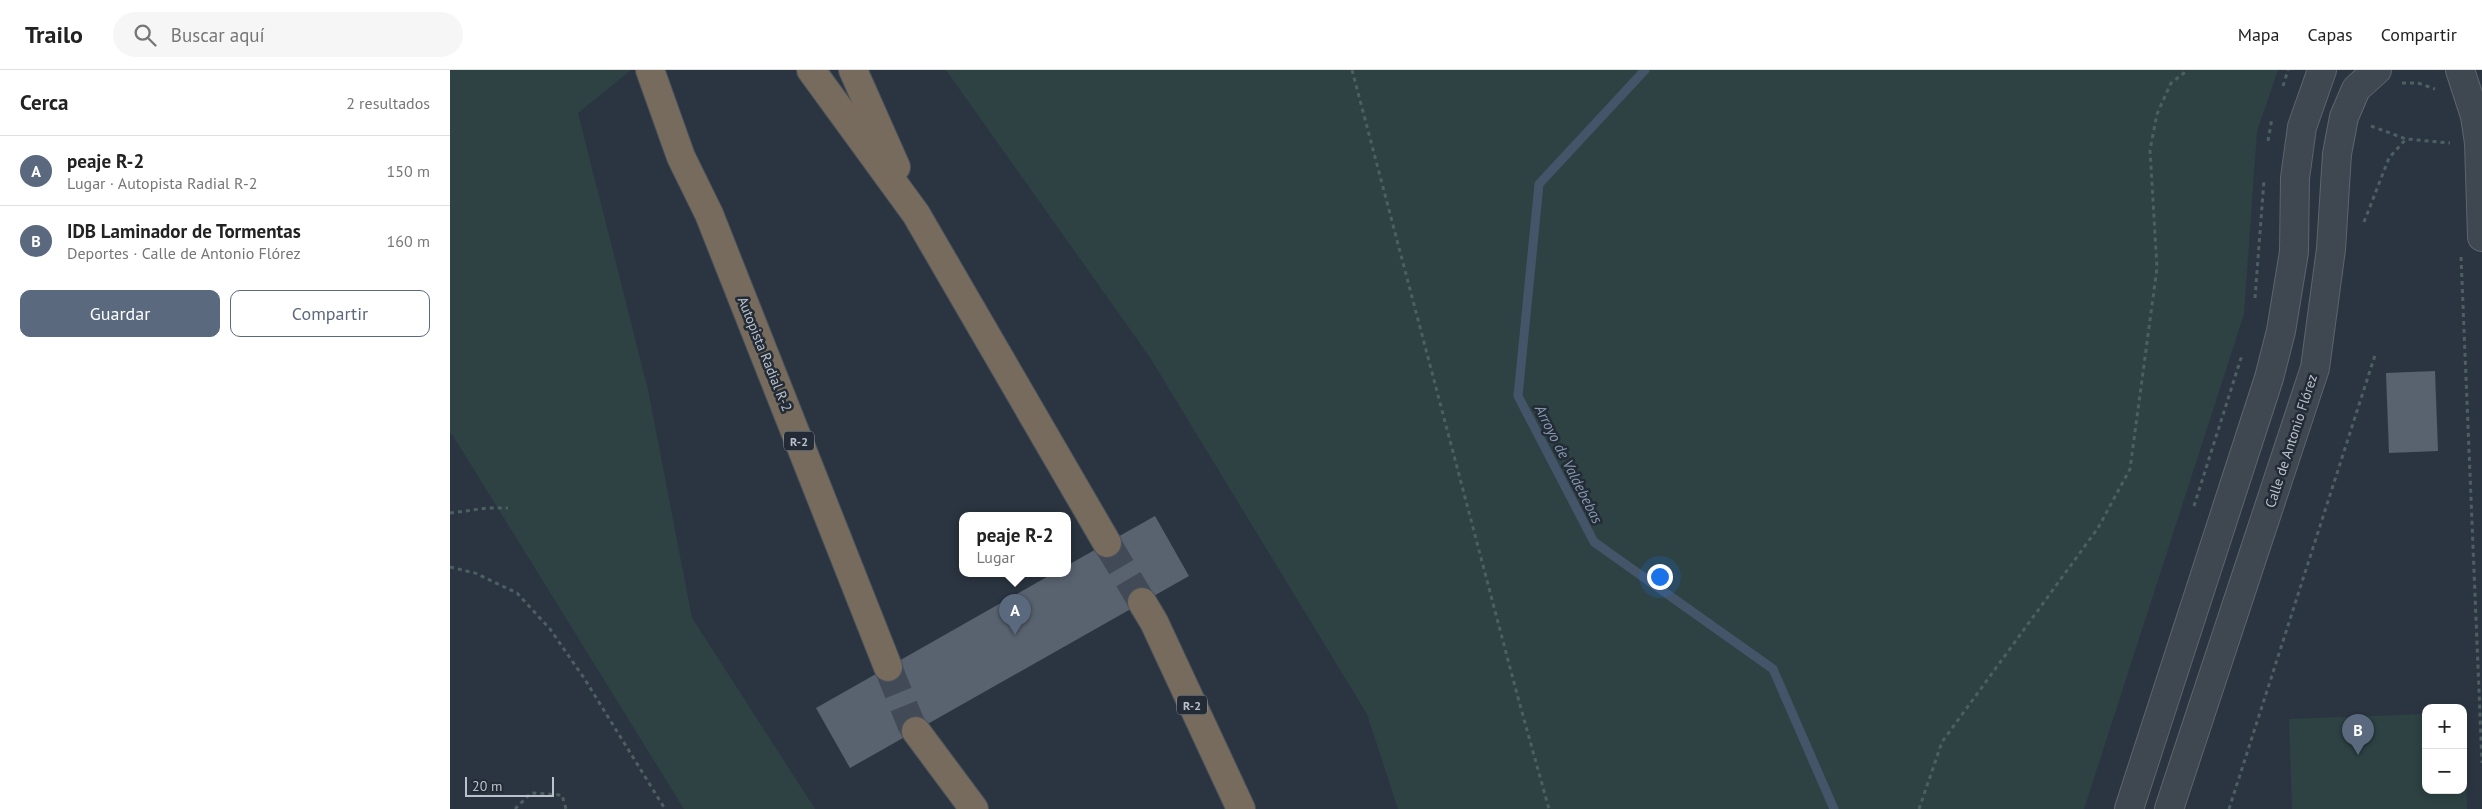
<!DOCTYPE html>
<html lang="es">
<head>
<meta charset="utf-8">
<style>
	:root { --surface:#fff; --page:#f6f6f6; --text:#222; --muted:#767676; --line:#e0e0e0; --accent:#5a697d }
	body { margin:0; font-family:"PT Sans",sans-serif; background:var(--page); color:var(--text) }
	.controls { position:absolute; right:15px; bottom:15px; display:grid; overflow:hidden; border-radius:10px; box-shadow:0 2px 8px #0003 }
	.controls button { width:45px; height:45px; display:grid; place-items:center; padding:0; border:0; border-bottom:1px solid var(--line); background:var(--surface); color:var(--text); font:25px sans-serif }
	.scale { position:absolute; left:15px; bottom:12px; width:89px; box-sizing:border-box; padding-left:5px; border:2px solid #bcc2cb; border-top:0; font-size:14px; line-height:18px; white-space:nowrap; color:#bcc2cb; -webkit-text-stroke:4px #232c36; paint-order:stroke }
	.you { position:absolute; left:1209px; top:506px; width:18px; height:18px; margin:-12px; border:4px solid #fff; border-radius:50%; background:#1a73e8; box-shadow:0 0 0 8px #1a73e833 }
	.badge { display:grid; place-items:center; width:32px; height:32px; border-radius:50%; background:var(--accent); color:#fff; font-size:16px; font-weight:700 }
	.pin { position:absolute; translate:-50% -41px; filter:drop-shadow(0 1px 2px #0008) }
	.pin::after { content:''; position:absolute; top:26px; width:18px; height:15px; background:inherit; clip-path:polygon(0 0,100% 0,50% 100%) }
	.popup { position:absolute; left:509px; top:442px; width:112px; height:65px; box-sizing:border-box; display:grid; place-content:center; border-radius:10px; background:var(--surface); filter:drop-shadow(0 1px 4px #0005); font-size:16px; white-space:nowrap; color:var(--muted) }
	.popup b { font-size:19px; color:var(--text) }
	.popup::after { content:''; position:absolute; left:50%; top:100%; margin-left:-10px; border:10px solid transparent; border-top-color:var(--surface) }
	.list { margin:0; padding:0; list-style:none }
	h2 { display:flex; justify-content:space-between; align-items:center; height:65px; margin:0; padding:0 20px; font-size:21px }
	h2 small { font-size:16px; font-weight:400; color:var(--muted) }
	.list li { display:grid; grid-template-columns:32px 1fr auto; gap:15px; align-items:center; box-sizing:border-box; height:70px; padding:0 20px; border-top:1px solid var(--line) }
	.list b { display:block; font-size:19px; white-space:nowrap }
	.list p { margin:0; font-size:16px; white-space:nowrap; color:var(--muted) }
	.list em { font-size:16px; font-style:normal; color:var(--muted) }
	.actions { display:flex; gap:10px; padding:15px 20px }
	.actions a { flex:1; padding:11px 0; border:1px solid var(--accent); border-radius:10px; text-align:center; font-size:18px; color:var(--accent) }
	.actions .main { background:var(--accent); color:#fff }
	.icon { flex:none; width:28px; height:28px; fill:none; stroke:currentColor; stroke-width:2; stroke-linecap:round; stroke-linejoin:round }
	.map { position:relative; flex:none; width:2032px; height:739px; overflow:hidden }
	header { display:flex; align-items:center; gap:30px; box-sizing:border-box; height:70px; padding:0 25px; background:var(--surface); border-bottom:1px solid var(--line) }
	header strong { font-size:24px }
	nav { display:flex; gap:28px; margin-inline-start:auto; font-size:18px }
	.search { width:350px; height:45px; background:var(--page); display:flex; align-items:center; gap:12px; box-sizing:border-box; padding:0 18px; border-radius:28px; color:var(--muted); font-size:19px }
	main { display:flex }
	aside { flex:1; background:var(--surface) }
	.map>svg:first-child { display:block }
	.green { fill:#2e4243 }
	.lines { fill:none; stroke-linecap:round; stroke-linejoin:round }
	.stream { stroke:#445569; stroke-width:9 }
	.building { fill:#596370 }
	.highway-tunnel { stroke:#414a56; stroke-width:28; stroke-dasharray:28 14; stroke-linecap:butt }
	.minor-casing { stroke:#5d656e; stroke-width:30 }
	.highway-casing { stroke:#49525b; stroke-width:30 }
	.path { stroke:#4d5f61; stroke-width:3; stroke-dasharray:4 4; stroke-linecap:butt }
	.minor { stroke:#3f4751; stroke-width:28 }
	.highway { stroke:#766b5d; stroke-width:28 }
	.labels { text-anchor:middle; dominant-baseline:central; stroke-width:5; stroke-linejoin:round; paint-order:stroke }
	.shield { fill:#232c36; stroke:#8e959e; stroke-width:1 }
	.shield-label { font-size:12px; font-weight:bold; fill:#bcc2cb }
	.street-label { font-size:14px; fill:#bcc2cb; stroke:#232c36 }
	.water-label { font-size:15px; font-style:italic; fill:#8698ae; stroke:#232c36 }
</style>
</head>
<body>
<header>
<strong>Trailo</strong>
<div class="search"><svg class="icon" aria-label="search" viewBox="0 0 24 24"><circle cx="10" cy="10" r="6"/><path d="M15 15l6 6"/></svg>Buscar aquí</div>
<nav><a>Mapa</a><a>Capas</a><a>Compartir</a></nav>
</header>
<main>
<aside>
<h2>Cerca<small>2 resultados</small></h2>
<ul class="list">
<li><span class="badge">A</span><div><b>peaje R-2</b><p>Lugar · Autopista Radial R-2</p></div><em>150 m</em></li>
<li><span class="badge">B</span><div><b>IDB Laminador de Tormentas</b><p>Deportes · Calle de Antonio Flórez</p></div><em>160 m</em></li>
</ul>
<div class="actions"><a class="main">Guardar</a><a>Compartir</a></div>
</aside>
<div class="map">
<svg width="2032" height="739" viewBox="0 0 2032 739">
	<rect width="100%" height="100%" fill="#2b3541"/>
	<g class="green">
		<path d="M0 0H181L128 43 198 320 242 548 365 739H234L2 364 0 365Z"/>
		<path d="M496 0H1828L1807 61 1794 244 1634 739H948L917 644 699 286Z"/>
		<path d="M2013 642 2017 739H1842L1839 649 1976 644V720H2013Z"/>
	</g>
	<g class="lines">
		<path class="stream" d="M1195 0 1089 114 1068 326 1144 472 1323 599 1384 739"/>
	</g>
	<g class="building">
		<path d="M1985 301 1988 381 1939 383 1936 303Z"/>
		<path d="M705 446 739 506 400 698 366 638 602 504H618V495Z"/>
	</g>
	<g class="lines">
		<g class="highway-tunnel">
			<path d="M657 473 692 532"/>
			<path d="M438 597 461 654 466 661"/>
		</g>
		<g class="minor-casing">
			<g id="minor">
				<path d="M2010 0 2025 46 2029 73 2032 167"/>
				<path d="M1679 739 1819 308 1831 261 1844 182 1845 108 1852 57 1872 0"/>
				<path d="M1719 739 1865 298 1881 179 1887 84 1894 47 1906 19 1927 0"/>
			</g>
		</g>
		<g class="highway-casing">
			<g id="highway">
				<path d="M200 0 231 87 259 144 438 597"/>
				<path d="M361 0 466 144 657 473"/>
				<path d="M403 0 446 97"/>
				<path d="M692 532 704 552 791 739"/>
				<path d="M466 661 524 739"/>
			</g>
		</g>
		<g class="path">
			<path d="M902 0 1067 624 1099 739"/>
			<path d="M1952 13H1968L1985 19"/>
			<path d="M1833 16 1838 0"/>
			<path d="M1921 56 1956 69 2000 73"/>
			<path d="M1818 71 1822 48"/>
			<path d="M1914 152 1939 88 1956 69"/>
			<path d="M2011 187 2032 693"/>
			<path d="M1805 228 1814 110"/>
			<path d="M1744 436 1792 285"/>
			<path d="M0 443 38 438H58"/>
			<path d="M0 497 25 503 67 523 100 559 134 608 215 739"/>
			<path d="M65 739 81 723 112 725 116 739"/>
			<path d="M1469 739 1492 672 1648 458 1680 399 1707 198 1700 80 1707 44 1721 13 1738 0"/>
			<path d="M1779 739 1926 282"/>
		</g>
		<use href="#minor" class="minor"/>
		<use href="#highway" class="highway"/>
	</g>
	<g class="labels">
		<g class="shield">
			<rect x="334" y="361.5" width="30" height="19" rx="4"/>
			<rect x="727" y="625.5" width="30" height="19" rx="4"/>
		</g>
		<g class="shield-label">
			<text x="349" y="371">R-2</text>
			<text x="742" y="635">R-2</text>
		</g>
		<g class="street-label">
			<text transform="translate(315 284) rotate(68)">Autopista Radial R-2</text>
			<text transform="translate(1841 371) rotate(-72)">Calle de Antonio Flórez</text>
		</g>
		<g class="water-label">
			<text transform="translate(1119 394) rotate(63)">Arroyo de Valdebebas</text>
		</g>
	</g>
</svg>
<div class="controls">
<button>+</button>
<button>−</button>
</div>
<div class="scale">20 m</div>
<div class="you"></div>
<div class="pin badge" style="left:565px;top:565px">A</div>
<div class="popup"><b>peaje R-2</b>Lugar</div>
<div class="pin badge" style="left:1908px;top:685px">B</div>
</div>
</main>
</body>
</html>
